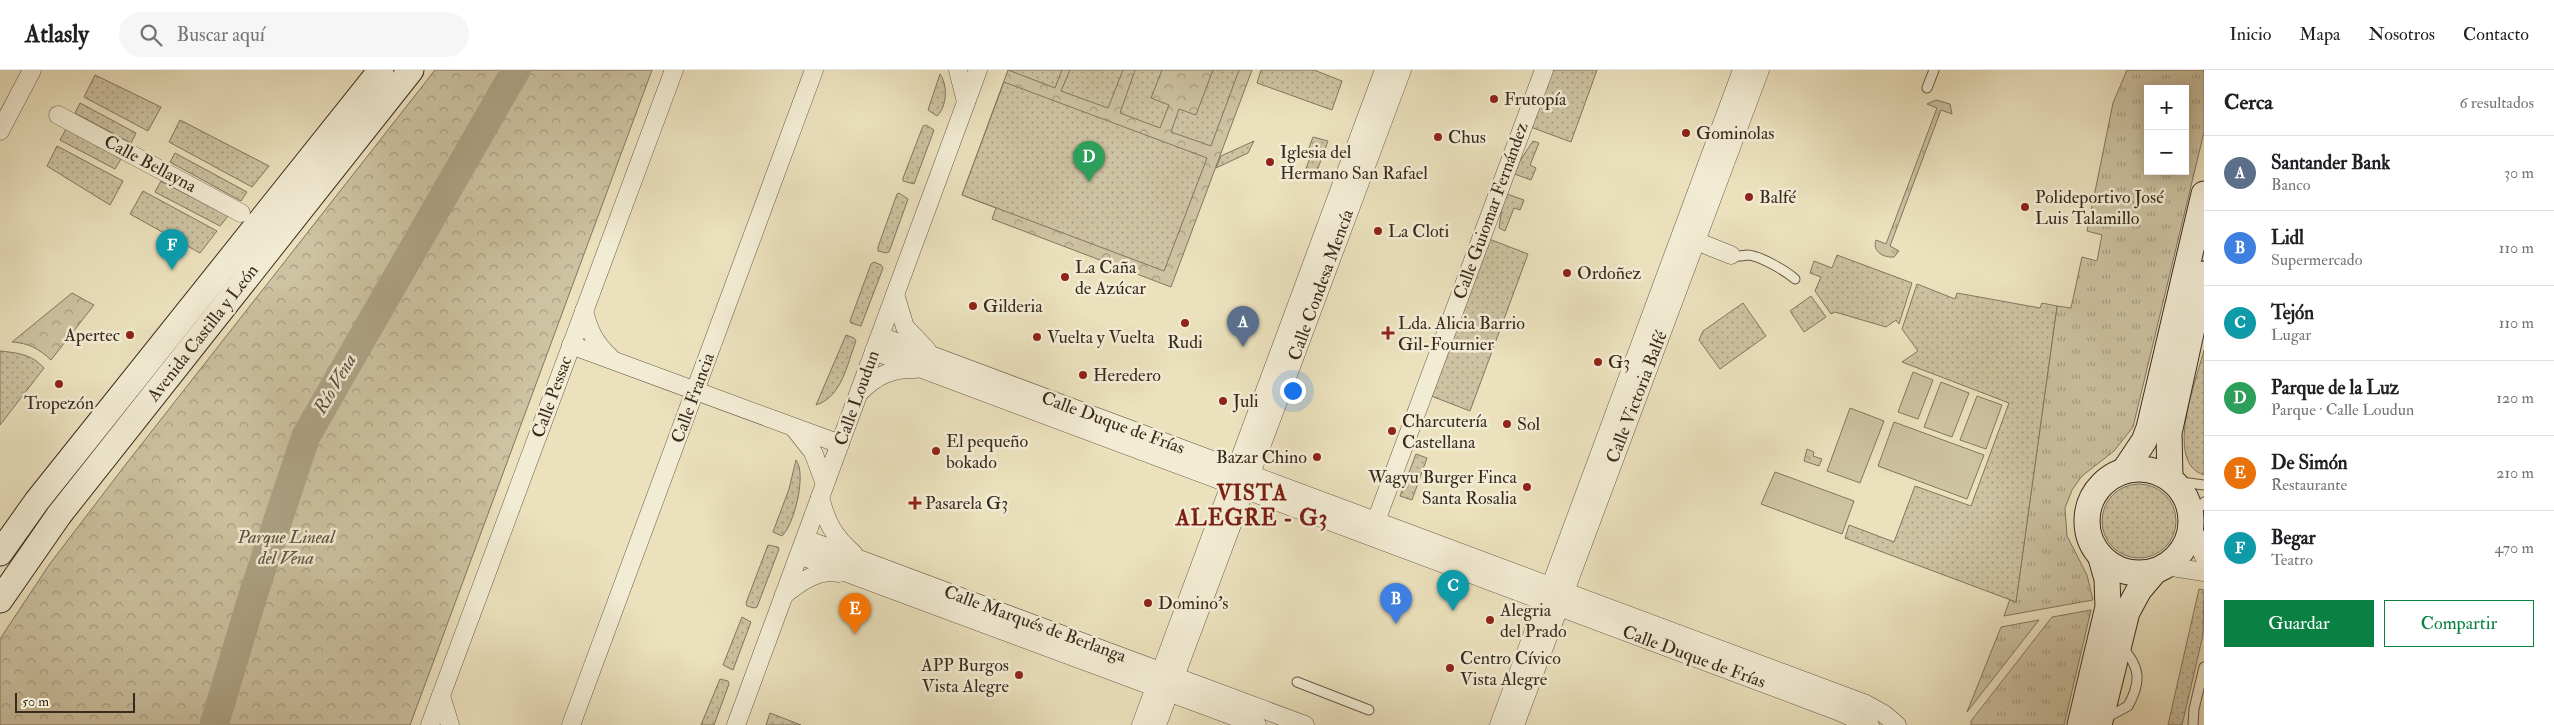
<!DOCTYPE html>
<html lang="es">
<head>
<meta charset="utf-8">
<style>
	:root { --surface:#fff; --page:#f6f6f6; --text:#202124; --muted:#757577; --line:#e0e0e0; --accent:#0b8043 }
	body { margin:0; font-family:"IM FELL Double Pica",serif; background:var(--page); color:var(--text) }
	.controls { position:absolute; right:15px; top:15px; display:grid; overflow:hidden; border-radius:0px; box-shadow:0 2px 12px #0003 }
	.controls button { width:45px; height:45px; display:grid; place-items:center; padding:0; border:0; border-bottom:1px solid var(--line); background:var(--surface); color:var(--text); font:25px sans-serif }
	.scale { position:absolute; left:15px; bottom:12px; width:120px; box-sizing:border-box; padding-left:5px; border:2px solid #392a1e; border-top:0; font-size:14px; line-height:18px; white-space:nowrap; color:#392a1e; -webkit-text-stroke:4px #f2ecd4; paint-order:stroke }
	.you { position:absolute; left:1292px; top:320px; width:18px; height:18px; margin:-12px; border:4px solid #fff; border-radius:50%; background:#1a73e8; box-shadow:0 0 0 8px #1a73e833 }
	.badge { display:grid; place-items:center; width:32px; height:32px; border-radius:50%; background:var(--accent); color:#fff; font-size:16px; font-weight:700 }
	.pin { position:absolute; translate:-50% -41px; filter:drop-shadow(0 1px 2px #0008) }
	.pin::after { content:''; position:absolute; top:26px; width:18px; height:15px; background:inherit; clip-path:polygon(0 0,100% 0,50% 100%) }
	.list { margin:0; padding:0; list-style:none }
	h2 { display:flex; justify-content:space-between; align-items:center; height:65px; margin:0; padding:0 20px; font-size:21px }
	h2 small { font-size:16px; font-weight:400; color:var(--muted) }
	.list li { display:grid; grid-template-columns:32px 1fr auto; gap:15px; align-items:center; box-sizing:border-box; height:75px; padding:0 20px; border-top:1px solid var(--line) }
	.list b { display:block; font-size:19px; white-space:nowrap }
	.list p { margin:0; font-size:16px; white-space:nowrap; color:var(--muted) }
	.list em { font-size:16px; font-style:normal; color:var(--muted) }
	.actions { display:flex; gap:10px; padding:15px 20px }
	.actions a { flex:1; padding:11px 0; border:1px solid var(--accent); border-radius:0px; text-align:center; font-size:18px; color:var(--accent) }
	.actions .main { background:var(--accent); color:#fff }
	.icon { flex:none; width:28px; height:28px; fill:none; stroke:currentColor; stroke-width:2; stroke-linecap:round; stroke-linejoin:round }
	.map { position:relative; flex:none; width:2204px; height:655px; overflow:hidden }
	header { display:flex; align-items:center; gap:30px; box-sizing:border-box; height:70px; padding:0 25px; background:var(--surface); border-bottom:1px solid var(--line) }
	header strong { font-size:24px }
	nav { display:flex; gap:28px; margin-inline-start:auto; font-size:18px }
	.search { width:350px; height:45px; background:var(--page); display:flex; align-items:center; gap:12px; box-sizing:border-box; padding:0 18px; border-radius:28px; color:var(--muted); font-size:19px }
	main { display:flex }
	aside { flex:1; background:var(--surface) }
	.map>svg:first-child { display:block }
	.grass { fill:url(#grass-tufts); stroke:#837660; fill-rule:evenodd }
	.park { fill:url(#park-crowns); stroke:#837660 }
	.garden { fill:url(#garden-dots); stroke:#837660 }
	.pitch { fill:#cdc2a2; stroke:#837660 }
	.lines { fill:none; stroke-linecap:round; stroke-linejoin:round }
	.river { stroke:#aea387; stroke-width:29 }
	.lane-casing { stroke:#665846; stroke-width:11 }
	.street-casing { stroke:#665846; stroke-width:19 }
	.secondary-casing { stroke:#392a1e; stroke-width:27 }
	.lane { stroke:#f2ecd4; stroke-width:9 }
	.street { stroke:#f2ecd4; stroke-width:18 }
	.secondary { stroke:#f2ecd4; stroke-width:25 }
	.poi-dot { fill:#8f2418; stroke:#f2ecd4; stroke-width:2 }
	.labels { text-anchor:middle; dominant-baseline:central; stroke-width:5; stroke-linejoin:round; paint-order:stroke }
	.poi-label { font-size:18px; fill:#392a1e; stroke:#f2ecd4; text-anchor:start }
	.street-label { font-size:18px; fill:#392a1e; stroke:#f2ecd4 }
	.park-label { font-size:18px; font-style:italic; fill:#5e503f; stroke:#f2ecd4 }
	.water-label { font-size:19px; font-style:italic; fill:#5c4e3e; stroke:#f2ecd4 }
	.district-label { font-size:22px; font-weight:bold; letter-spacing:1px; fill:#7a1f14; stroke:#f2ecd4 }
</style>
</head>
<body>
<header>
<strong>Atlasly</strong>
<div class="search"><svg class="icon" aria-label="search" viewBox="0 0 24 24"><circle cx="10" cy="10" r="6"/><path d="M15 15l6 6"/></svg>Buscar aquí</div>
<nav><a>Inicio</a><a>Mapa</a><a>Nosotros</a><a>Contacto</a></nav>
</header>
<main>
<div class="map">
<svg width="2204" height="655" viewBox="0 0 2204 655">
	<defs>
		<pattern id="grass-tufts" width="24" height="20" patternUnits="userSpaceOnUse" patternTransform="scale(1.25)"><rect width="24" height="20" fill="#cdc2a2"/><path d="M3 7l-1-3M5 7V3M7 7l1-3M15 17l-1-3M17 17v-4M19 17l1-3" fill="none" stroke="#a79e83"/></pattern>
		<pattern id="park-crowns" width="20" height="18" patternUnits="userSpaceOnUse" patternTransform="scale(1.25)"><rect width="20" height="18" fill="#cdc2a2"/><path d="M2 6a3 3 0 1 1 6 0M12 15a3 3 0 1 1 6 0" fill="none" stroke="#a79e83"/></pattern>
		<pattern id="garden-dots" width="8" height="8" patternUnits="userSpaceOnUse" patternTransform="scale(1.25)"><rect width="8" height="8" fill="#cdc2a2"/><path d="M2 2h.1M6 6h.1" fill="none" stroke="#a79e83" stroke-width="1.8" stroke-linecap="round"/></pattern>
	</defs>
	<rect width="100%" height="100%" fill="#ebe1bd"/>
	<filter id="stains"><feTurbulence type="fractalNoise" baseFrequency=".004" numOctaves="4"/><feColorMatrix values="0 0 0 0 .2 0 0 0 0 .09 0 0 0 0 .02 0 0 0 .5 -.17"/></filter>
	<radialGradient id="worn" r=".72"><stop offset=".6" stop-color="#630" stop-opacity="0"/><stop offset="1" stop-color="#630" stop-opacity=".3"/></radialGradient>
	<g class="grass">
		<path d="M2127 0H2204V62L2133 357 2114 381 2082 406 2072 420 2065 438 2067 466 2087 505 2093 530 2004 546 2010 529 2016 531 2057 236 2071 238 2082 187 2097 191 2102 165 2087 161 2113 33ZM2148 19H2185V101H2148Z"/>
		<path d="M1936 30 1950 34 1952 44 1941 40 1890 176 1899 181 1894 187C1884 188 1872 182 1876 170L1886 174 1937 38 1927 34Z"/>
		<path d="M2091 540 2064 655H1971V651L2052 547Z"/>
		<path d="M2039 550 1967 642 2001 557Z"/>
	</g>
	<g class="park">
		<path d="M435 0H652L410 655H0V569L49 495 126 394Z"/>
		<path d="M1008 0H1252L1171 217 992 149 996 138 962 125Z"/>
		<path d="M72 223 94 235 51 290C39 279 29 273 12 272Z"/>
		<path d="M1807 379 1814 382 1813 386 1822 389 1819 396 1804 391Z"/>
	</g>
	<g class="garden">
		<path d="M1008 0H1062L1055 18Z"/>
		<path d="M1070 0H1123L1108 38 1061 21Z"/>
		<path d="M1135 0H1162L1151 28 1169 35 1160 58 1120 43Z"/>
		<path d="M1213 0H1239L1211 76 1171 62 1179 39 1196 45Z"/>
		<path d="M1261 0H1314L1342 11 1332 40 1257 13Z"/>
		<path d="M1549 0H1597L1571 72 1528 56Z"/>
		<path d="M940 4C948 15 947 37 937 46L928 40Z"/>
		<path d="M95 5 161 37 148 61 84 27Z"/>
		<path d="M1004 12 1207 88 1164 201 962 125Z"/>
		<path d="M80 33 136 63 131 73 75 43Z"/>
		<path d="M180 50 269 96 252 117 169 72Z"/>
		<path d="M926 55 934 60 914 114 903 111V108L923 56Z"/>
		<path d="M66 59 121 89 115 99 60 70Z"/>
		<path d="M1313 67 1328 71 1314 109 1304 104 1311 85 1307 83Z"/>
		<path d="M1254 71 1248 83 1216 98 1221 86Z"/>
		<path d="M1533 71 1539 73 1530 95 1536 98 1531 110 1512 103Z"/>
		<path d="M57 76 123 111 110 135 47 96Z"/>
		<path d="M175 83 247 122 241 131 170 92Z"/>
		<path d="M161 111 228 146 220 156 155 122Z"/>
		<path d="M143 121 217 161 200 183 130 144Z"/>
		<path d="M899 123 908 129 889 182 886 183 878 181V177L897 124Z"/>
		<path d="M1504 123 1524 130 1520 140 1514 138 1505 161 1499 158Z"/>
		<path d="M1484 167 1528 184 1470 341 1426 324Z"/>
		<path d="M1837 185 1912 213 1899 254 1896 250 1886 257 1835 242 1831 244 1815 221 1821 207 1810 203 1814 191 1832 198Z"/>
		<path d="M874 192 881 195 883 198 861 256 851 253 850 251 871 194Z"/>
		<path d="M1917 214 1955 229 1957 223 2040 238 2042 233 2057 236 2016 532 1845 468 1849 455 1894 472 1915 416 1971 436 2009 333 1902 292 1918 281 1902 259Z"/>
		<path d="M1811 226 1826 247 1804 262 1790 241Z"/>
		<path d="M1743 233 1766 266 1720 299 1699 270 1703 261Z"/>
		<path d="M846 265 854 268 856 271C847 294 842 327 816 335Z"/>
		<path d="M2204 280V405C2163 392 2197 309 2204 280Z"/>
		<path d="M0 281C18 283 31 284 44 298L0 355Z"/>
		<path d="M1416 384 1427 388 1412 430 1400 426Z"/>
		<path d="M796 390C807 404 794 455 782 466L773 462 789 419Z"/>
		<circle cx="2139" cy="451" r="37"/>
		<path d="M768 475 778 477 779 479 757 537 754 538 747 536 746 533Z"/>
		<path d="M2199 519 2204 520 2203 565 2182 655H2168Z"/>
		<path d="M742 547 751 552 733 600 723 595Z"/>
		<path d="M720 609 728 611 729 614 714 655H701Z"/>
		<path d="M770 643 801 655H766Z"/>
	</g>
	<g class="pitch">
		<path d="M1913 302 1933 310 1918 349 1898 342Z"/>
		<path d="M1941 312 1969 323 1952 367 1924 357Z"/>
		<path d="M1977 326 2002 335 1986 379 1960 370Z"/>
		<path d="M1850 338 1884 351 1860 413 1827 401Z"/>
		<path d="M1894 352 1984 385 1967 429 1878 396Z"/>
		<path d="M1775 402 1854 431 1842 464 1761 434Z"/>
	</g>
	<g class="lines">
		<path class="river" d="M214 655 254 522 306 366 516 0"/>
		<g class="lane-casing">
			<g id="lane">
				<path d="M1927 18 1934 0"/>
				<path d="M1731 185C1737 187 1740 186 1747 185 1759 185 1786 201 1795 209"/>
				<path d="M2174 411 2204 415"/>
				<path d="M2192 447 2204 432"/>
				<path d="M1297 612 1369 640"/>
				<path d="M2104 649 2128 636C2142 611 2140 596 2121 576"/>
				<path d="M2193 655 2194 639 2204 597"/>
			</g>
		</g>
		<g class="street-casing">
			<g id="street">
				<path d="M958 0 966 32"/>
				<path d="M58 45 241 143"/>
				<path d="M0 61 32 0"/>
				<path d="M1706 175 1731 185"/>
				<path d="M895 224 905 257 927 280"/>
				<path d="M584 241C589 261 595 273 610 287"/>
				<path d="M880 266 1866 634 1884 644 1897 655"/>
				<path d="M571 275 840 374"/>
				<path d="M874 281 1835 640 1870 655"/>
				<path d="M860 322C876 306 892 298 915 299"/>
				<path d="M794 358 813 382 825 414"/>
				<path d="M820 427C826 451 833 466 853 483"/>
				<path d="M1376 451 1544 0"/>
				<path d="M2192 456 2204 487"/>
				<path d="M805 469 1305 655"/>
				<path d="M799 485 1257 655"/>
				<path d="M2166 496 2204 502"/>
				<path d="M784 525C800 512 818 499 839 503"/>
				<path d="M441 626 450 655"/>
				<path d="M430 655 674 0"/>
				<path d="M571 655 814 0"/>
				<path d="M736 655 978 0"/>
				<path d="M1141 655 1384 0"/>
				<path d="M1157 655 1402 0"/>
				<path d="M1499 655 1742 0"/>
				<path d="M1515 655 1760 0"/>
			</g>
		</g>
		<g class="secondary-casing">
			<g id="secondary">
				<circle cx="2139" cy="451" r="52"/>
				<path d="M2124 401 2144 371 2149 358 2204 124"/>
				<path d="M2170 408 2169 363 2204 204"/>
				<path d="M0 483 37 431 381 0"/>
				<path d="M0 530 59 445 411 0"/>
				<path d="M2080 655 2108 537 2107 509 2101 488"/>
				<path d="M2099 655 2127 542 2139 520 2155 501"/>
			</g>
		</g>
		<use href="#lane" class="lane"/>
		<use href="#street" class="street"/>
		<use href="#secondary" class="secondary"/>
	</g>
	<g class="poi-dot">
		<circle cx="1494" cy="29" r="5"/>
		<circle cx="1686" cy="63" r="5"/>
		<circle cx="1438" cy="67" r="5"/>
		<circle cx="1270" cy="92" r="5"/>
		<circle cx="1749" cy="127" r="5"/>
		<circle cx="2025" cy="137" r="5"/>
		<circle cx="1378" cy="161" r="5"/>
		<circle cx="1567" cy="203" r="5"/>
		<circle cx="1065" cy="207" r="5"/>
		<circle cx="973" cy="236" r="5"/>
		<circle cx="1185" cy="253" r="5"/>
		<path d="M1385.5 255.5h5v5h5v5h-5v5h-5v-5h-5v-5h5z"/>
		<circle cx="130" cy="265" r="5"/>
		<circle cx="1037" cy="267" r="5"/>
		<circle cx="1598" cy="292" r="5"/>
		<circle cx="1083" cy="305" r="5"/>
		<circle cx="59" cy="314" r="5"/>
		<circle cx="1223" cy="331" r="5"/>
		<circle cx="1507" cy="354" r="5"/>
		<circle cx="1392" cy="361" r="5"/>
		<circle cx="936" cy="381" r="5"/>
		<circle cx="1317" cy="387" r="5"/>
		<circle cx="1527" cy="417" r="5"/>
		<path d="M912.5 425.5h5v5h5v5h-5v5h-5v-5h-5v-5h5z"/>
		<circle cx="1148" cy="533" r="5"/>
		<circle cx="1490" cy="550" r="5"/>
		<circle cx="1450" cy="598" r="5"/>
		<circle cx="1019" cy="605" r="5"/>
	</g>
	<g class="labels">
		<g class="poi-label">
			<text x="1504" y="29">Frutopía</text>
			<text x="1696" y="63">Gominolas</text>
			<text x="1448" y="67">Chus</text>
			<text x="1280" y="82">Iglesia del<tspan x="1280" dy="21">Hermano San Rafael</tspan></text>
			<text x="1759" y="127">Balfé</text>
			<text x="2035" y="127">Polideportivo José<tspan x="2035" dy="21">Luis Talamillo</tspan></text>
			<text x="1388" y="161">La Cloti</text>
			<text x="1075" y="197">La Caña<tspan x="1075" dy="21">de Azúcar</tspan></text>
			<text x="1577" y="203">Ordoñez</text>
			<text x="983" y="236">Gilderia</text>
			<text x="1398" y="253">Lda. Alicia Barrio<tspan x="1398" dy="21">Gil-Fournier</tspan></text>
			<text x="120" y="265" text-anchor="end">Apertec</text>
			<text x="1047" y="267">Vuelta y Vuelta</text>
			<text x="1185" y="272" text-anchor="middle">Rudi</text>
			<text x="1608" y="292">G3</text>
			<text x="1093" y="305">Heredero</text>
			<text x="1233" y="331">Juli</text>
			<text x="59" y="333" text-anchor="middle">Tropezón</text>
			<text x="1402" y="351">Charcutería<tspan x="1402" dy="21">Castellana</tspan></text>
			<text x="1517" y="354">Sol</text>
			<text x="946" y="371">El pequeño<tspan x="946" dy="21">bokado</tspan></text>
			<text x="1307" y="387" text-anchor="end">Bazar Chino</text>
			<text x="1517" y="407" text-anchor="end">Wagyu Burger Finca<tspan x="1517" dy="21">Santa Rosalia</tspan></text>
			<text x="925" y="433">Pasarela G3</text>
			<text x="1158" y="533">Domino's</text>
			<text x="1500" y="540">Alegria<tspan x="1500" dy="21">del Prado</tspan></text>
			<text x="1460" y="588">Centro Cívico<tspan x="1460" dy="21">Vista Alegre</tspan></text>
			<text x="1009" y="595" text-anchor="end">APP Burgos<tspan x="1009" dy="21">Vista Alegre</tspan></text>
		</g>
		<g class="street-label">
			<text transform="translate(150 94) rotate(28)">Calle Bellayna</text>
			<text transform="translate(1491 141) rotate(-70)">Calle Guiomar Fernández</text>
			<text transform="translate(1321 215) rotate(-70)">Calle Condesa Mencía</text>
			<text transform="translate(203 263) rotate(-52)">Avenida Castilla y León</text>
			<text transform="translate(552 327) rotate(-70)">Calle Pessac</text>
			<text transform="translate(1637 327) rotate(-69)">Calle Victoria Balfé</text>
			<text transform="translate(693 328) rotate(-70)">Calle Francia</text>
			<text transform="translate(857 328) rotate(-70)">Calle Loudun</text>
			<text transform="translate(1113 353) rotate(20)">Calle Duque de Frías</text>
			<text transform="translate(1035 554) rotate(20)">Calle Marqués de Berlanga</text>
			<text transform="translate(1694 587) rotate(20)">Calle Duque de Frías</text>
		</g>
		<g class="park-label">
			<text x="286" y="467">Parque Lineal<tspan x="286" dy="21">del Vena</tspan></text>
		</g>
		<g class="water-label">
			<text transform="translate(335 314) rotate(-60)">Río Vena</text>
		</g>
		<g class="district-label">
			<text x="1252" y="423">VISTA<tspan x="1252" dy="25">ALEGRE - G3</tspan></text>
		</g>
	</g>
	<rect width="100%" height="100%" filter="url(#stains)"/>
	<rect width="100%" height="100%" fill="url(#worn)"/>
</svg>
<div class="controls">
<button>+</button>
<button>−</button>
</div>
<div class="scale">50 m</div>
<div class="you"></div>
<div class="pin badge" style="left:1243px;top:277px;background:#5c6f8a">A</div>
<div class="pin badge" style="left:1396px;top:554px;background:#3f7fe0">B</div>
<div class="pin badge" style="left:1453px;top:541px;background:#0f9aa8">C</div>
<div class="pin badge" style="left:1089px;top:112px;background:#2e9e5b">D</div>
<div class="pin badge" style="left:855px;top:564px;background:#e8710a">E</div>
<div class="pin badge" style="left:172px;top:200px;background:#0f9aa8">F</div>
</div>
<aside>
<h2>Cerca<small>6 resultados</small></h2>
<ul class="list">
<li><span class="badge" style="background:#5c6f8a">A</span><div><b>Santander Bank</b><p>Banco</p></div><em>30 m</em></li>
<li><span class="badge" style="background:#3f7fe0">B</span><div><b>Lidl</b><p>Supermercado</p></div><em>110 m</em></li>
<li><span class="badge" style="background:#0f9aa8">C</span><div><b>Tejón</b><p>Lugar</p></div><em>110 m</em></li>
<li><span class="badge" style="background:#2e9e5b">D</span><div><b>Parque de la Luz</b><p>Parque · Calle Loudun</p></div><em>120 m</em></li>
<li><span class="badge" style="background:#e8710a">E</span><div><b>De Simón</b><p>Restaurante</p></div><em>210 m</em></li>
<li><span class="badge" style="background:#0f9aa8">F</span><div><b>Begar</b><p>Teatro</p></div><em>470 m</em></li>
</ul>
<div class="actions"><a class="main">Guardar</a><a>Compartir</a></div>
</aside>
</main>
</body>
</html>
